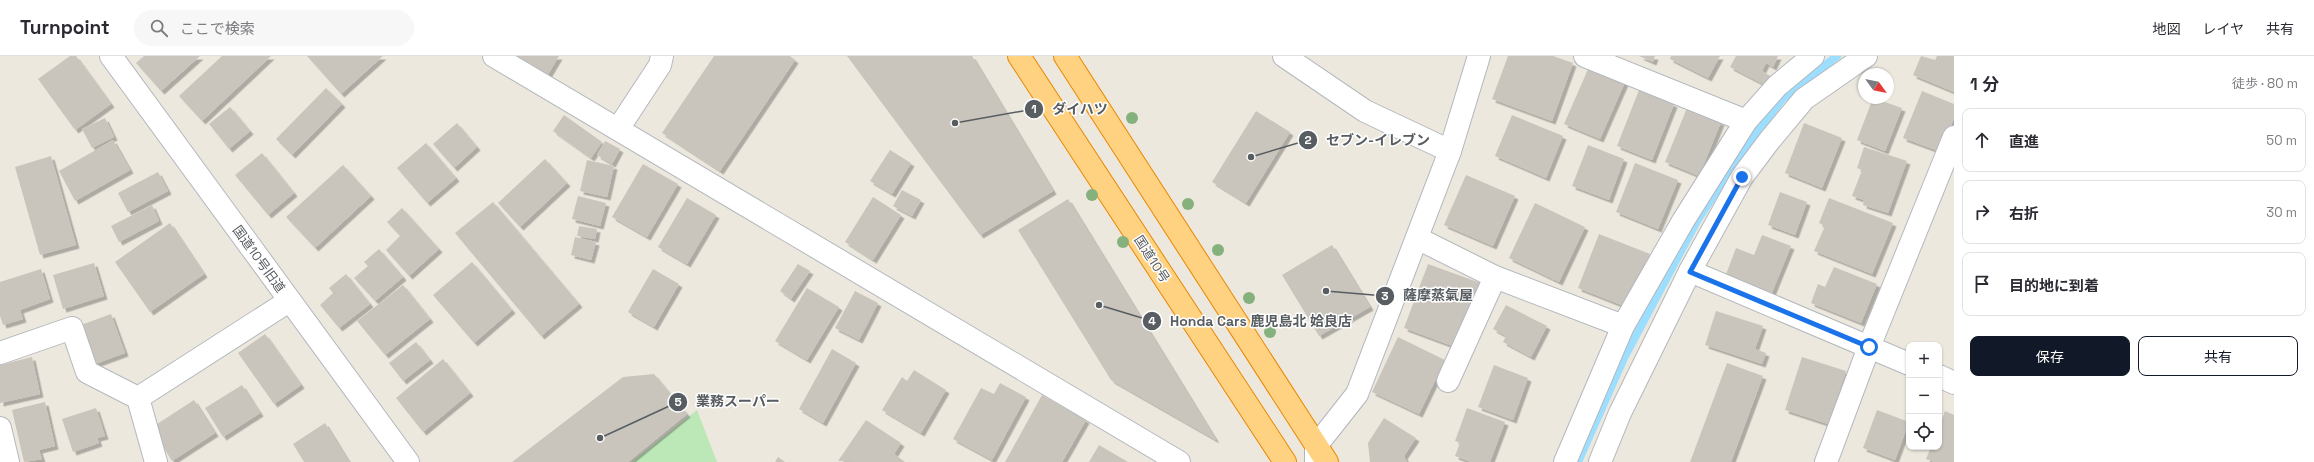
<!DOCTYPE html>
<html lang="ja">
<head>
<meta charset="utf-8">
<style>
	:root { --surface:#fff; --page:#f7f7f7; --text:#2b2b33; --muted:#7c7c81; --line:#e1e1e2; --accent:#111827 }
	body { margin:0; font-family:"Space Grotesk","Noto Sans JP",sans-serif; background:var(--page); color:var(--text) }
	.controls { position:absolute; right:12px; bottom:12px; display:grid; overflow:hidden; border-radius:8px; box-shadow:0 1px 3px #0004 }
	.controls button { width:36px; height:36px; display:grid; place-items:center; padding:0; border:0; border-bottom:1px solid var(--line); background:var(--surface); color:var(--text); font:20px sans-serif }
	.compass { position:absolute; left:1858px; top:12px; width:36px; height:36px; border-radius:50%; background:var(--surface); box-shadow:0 1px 3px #0004; rotate:123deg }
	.stop { position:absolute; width:12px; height:12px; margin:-9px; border:3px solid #1a73e8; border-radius:50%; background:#fff }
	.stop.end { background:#1a73e8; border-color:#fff; box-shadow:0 1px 4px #0008 }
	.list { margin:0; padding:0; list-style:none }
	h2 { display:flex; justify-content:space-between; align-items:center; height:52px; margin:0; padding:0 16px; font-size:17px }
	h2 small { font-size:13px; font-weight:400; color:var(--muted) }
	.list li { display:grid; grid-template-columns:26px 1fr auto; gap:12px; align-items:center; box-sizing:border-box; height:64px; margin:0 8px 8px; padding:0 8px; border:1px solid var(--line); border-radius:8px }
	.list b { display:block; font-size:15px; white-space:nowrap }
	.list em { font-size:13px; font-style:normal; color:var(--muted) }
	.actions { display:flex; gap:8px; padding:12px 16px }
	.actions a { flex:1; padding:9px 0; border:1px solid var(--accent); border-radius:8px; text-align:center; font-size:14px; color:var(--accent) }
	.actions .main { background:var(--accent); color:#fff }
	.icon { flex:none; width:22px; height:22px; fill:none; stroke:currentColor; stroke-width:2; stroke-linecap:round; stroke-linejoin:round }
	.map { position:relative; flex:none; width:1954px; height:406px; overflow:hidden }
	header { display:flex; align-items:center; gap:24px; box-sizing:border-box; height:56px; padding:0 20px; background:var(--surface); border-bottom:1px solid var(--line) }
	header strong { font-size:19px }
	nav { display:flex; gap:22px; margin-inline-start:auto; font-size:14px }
	.search { width:280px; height:36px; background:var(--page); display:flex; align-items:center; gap:10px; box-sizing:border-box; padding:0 14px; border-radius:22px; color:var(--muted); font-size:15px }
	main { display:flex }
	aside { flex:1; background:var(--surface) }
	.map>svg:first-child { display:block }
	.green { fill:#bce7b7 }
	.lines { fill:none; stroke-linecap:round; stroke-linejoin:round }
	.stream { stroke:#9bdeff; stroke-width:8 }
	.building { fill:#c9c5bd; filter:url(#shadow) }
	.street-casing { stroke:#b4b8bd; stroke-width:24 }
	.secondary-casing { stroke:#b2b7bd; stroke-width:24 }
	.highway-casing { stroke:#ea8700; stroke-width:24 }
	.street { stroke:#fff; stroke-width:22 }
	.secondary { stroke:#fff; stroke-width:22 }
	.highway { stroke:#ffd282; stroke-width:22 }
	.tree { fill:#85b17c }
	.route { stroke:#1a73e8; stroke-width:5 }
	.labels { text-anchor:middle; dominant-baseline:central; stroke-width:3; stroke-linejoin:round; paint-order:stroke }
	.street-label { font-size:13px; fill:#575d61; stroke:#fff }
	.leader { fill:none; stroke:#575d61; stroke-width:1.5 }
	.callout-dot { fill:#575d61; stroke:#fff; stroke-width:1.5 }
	.mark-label { font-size:12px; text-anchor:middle; font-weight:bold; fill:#fff }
	.callout-label { font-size:14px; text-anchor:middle; font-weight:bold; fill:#575d61; stroke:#fff; stroke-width:3; stroke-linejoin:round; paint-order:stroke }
</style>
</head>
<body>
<header>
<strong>Turnpoint</strong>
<div class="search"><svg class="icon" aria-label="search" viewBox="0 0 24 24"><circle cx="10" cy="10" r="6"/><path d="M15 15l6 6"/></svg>ここで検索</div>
<nav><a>地図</a><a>レイヤ</a><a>共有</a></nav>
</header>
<main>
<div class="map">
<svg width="1954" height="406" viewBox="0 0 1954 406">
	<defs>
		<filter id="shadow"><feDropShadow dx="3.5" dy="3.5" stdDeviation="0" flood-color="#0004"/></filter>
	</defs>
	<rect width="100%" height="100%" fill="#ece8de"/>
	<path class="green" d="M697 354 717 406H632Z"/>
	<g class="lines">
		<path class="stream" d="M1578 406 1625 300 1697 165 1745 91 1783 42 1837 0"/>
	</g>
	<g class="building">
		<path d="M70 0H76L111 48 75 74 38 23Z"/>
		<path d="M144 0H200L161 35 136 7Z"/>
		<path d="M222 0H271L202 65 179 40Z"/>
		<path d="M307 0H383L341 38Z"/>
		<path d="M508 0H559L546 22Z"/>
		<path d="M714 0H790L795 4 720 115 662 77Z"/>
		<path d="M847 0H972L1053 135 980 179Z"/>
		<path d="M1508 0H1553L1573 7 1552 65 1492 43Z"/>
		<path d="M1639 0H1655L1653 6Z"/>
		<path d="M1671 0H1720L1708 22 1670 3Z"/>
		<path d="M1736 0H1778L1773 11 1766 7 1762 15 1772 21 1767 30 1730 11Z"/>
		<path d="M1921 0 1935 4 1937 0H1954V36L1913 19Z"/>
		<path d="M1589 11 1625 26 1600 83 1564 68Z"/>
		<path d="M326 32 342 48 292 99 276 83Z"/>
		<path d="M1639 34 1674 48 1652 104 1617 90Z"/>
		<path d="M1922 35 1954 48V62L1941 96 1903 82Z"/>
		<path d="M1873 42 1902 52 1885 95 1857 84Z"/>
		<path d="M230 51 250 75 229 93 209 68Z"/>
		<path d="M1687 52 1721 66 1699 120 1665 106Z"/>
		<path d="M1256 55 1290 76 1246 147 1212 126Z"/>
		<path d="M564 59 602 86 591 102 553 75Z"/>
		<path d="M1512 59 1563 80 1546 122 1495 100Z"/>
		<path d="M105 62 114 81 92 92 82 73Z"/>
		<path d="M457 67 477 91 454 112 433 88Z"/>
		<path d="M1804 67 1842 82 1822 132 1785 117Z"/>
		<path d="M113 84 130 114 75 145 59 115Z"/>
		<path d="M605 85 620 93 612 108 597 99Z"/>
		<path d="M426 87 456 122 427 147 397 112Z"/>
		<path d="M1588 89 1624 103 1609 144 1572 130Z"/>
		<path d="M1864 91 1907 105 1888 157 1863 149 1864 144 1852 140 1862 114 1857 112Z"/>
		<path d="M890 94 911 107 892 138 870 125Z"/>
		<path d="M262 97 294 137 268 159 235 119Z"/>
		<path d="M51 100 76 189 40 199 15 111Z"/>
		<path d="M545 103 567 127 520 171 498 147Z"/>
		<path d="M587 104 614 110 607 141 580 135Z"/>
		<path d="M1635 107 1678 124 1658 173 1616 156Z"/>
		<path d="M643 108 678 128 647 181 612 161Z"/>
		<path d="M343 109 371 140 315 192 286 161Z"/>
		<path d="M158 116 168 135 128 156 118 137Z"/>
		<path d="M1466 119 1515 140 1493 190 1444 169Z"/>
		<path d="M902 134 921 144 912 160 893 150Z"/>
		<path d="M1780 136 1807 146 1795 179 1768 169Z"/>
		<path d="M578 140 606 147 600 170 572 163Z"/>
		<path d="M873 141 901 159 873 204 845 186Z"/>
		<path d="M687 142 716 159 687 208 658 191Z"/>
		<path d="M1829 142 1893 167 1872 218 1814 195 1825 170 1819 167Z"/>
		<path d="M1068 143 1216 384 1111 324 1018 174Z"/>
		<path d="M493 146 579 248 541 280 455 177Z"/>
		<path d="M1535 147 1585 171 1559 226 1509 202Z"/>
		<path d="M152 149 159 165 119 186 111 170Z"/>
		<path d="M402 152 439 193 409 220 386 194 400 180 387 166Z"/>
		<path d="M170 167 204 218 150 256 115 206Z"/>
		<path d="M579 170 597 173 595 183 577 180Z"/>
		<path d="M1599 178 1650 198 1629 252 1578 232Z"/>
		<path d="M1762 179 1791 190 1771 239 1725 221 1736 192 1754 199Z"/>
		<path d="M575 181 596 186 591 204 571 199Z"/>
		<path d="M1332 189 1370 251 1319 280 1282 219Z"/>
		<path d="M379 193 403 221 375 245 354 222 368 210 364 206Z"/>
		<path d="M472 206 512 254 474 287 433 239Z"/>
		<path d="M94 207 104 240 63 253 53 219Z"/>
		<path d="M798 208 810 215 791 243 780 235Z"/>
		<path d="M1428 208 1483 228 1458 292 1404 272Z"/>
		<path d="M1834 211 1877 228 1861 267 1811 247 1818 228 1825 231Z"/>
		<path d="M41 213 50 243 20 254 23 263 3 269 0 260V226Z"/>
		<path d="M653 213 679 228 654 271 628 256Z"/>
		<path d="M346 218 370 248 339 272 320 249 333 237 329 232Z"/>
		<path d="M403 229 430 263 385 299 357 265Z"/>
		<path d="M807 232 839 251 807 304 775 285Z"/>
		<path d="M855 235 878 247 859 284 835 272Z"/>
		<path d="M1506 249 1547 270 1531 301 1503 286 1506 280 1493 273Z"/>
		<path d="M1716 255 1763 270 1755 293 1766 297 1762 308 1705 289Z"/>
		<path d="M111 258 125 297 95 308 81 269Z"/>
		<path d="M265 278 301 329 274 348 238 297Z"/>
		<path d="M1398 281 1445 304 1419 358 1372 336Z"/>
		<path d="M416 286 430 304 403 325 389 307Z"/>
		<path d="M832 293 856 307 823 367 799 353Z"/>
		<path d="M32 301 40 338 0 347V309Z"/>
		<path d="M1802 301 1846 315 1828 368 1785 354Z"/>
		<path d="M443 303 470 337 423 376 396 342Z"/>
		<path d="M1727 307 1763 320 1731 406H1690Z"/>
		<path d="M1494 309 1528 322 1513 364 1478 351Z"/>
		<path d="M914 314 946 334 921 377 882 354 902 321 907 325Z"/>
		<path d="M654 318 687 358 628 406H512L623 321Z"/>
		<path d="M1000 327 1026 341 992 404 953 383 981 332 994 338Z"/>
		<path d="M242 329 260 357 223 381 205 352Z"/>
		<path d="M1042 339 1086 364 1062 406H1005Z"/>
		<path d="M194 344 215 377 172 405 151 372Z"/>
		<path d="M45 346 55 390 39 394 42 403 24 406 12 354Z"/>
		<path d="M96 352 105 380 97 382 99 387 73 396 62 363Z"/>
		<path d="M1467 352 1505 366 1490 406H1471L1455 400 1460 387 1455 385Z"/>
		<path d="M1877 354 1909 366 1895 404 1863 392Z"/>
		<path d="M1945 355 1954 359V406H1935L1926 403 1931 391H1939V371Z"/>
		<path d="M1384 362 1416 382 1404 400 1407 406H1370L1368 387Z"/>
		<path d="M866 364 901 387 894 398 905 406 838 405Z"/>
		<path d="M325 367 349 406H304L293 388Z"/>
		<path d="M1099 389 1128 406H1089Z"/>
		<path d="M778 401 785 406H775Z"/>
	</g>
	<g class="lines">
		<g class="street-casing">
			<g id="street">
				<path d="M494 0 1179 406"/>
				<path d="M1284 0 1365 55 1450 95"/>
				<path d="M1585 0 1746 65"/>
				<path d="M618 73 660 9 662 0"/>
				<path d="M1417 182 1495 221 1623 270"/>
				<path d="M1690 215 1742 121 1769 85 1804 43 1866 0"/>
				<path d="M0 297 72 272 87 316 138 342 156 406"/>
				<path d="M1939 320 1954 327"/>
				<path d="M1448 325 1495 221"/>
				<path d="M138 342 289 245"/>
				<path d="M0 372 8 406"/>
				<path d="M1565 406 1623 270 1683 165 1746 65 1777 30 1813 0"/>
				<path d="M1600 406 1620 357 1690 215 1909 308"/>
				<path d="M1826 406 1869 291 1954 81"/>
			</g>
		</g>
		<g class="secondary-casing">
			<g id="secondary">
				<path d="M111 0 408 406"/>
				<path d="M1316 406V390L1357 338 1450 95 1479 0"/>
			</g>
		</g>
		<g class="highway-casing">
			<g id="highway">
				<path d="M1019 0 1285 406"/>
				<path d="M1065 0 1327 406"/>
			</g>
		</g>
		<use href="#street" class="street"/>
		<use href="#secondary" class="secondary"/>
		<use href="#highway" class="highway"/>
	</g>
	<g class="tree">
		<circle cx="1132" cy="62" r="6"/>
		<circle cx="1092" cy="139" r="6"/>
		<circle cx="1188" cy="148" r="6"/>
		<circle cx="1123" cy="186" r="6"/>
		<circle cx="1218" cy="194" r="6"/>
		<circle cx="1249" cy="242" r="6"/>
		<circle cx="1270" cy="276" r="6"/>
	</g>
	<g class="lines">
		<path class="route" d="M1742 121 1690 216 1869 291"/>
	</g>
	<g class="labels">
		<g class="street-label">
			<text transform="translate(259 203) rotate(54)">国道10号旧道</text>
			<text transform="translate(1152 203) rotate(57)">国道10号</text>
		</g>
	</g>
	<path class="leader" d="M955 67L1034 53M1251 101L1308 84M1326 235L1385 240M1099 249L1152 265M600 382L678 346"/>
	<g class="callout-dot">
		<circle cx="955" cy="67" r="4"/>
		<circle cx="1251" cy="101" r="4"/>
		<circle cx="1326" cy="235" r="4"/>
		<circle cx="1099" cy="249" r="4"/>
		<circle cx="600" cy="382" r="4"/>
		<circle cx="1034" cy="53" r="10"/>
		<circle cx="1308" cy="84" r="10"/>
		<circle cx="1385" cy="240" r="10"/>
		<circle cx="1152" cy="265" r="10"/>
		<circle cx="678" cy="346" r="10"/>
	</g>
	<g class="mark-label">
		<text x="1034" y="57">1</text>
		<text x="1308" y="88">2</text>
		<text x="1385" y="244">3</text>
		<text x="1152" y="269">4</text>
		<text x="678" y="350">5</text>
	</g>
	<g class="callout-label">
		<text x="1080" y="58">ダイハツ</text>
		<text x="1378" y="89">セブン-イレブン</text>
		<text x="1438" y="244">薩摩蒸氣屋</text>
		<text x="1261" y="270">Honda Cars 鹿児島北 姶良店</text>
		<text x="738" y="350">業務スーパー</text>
	</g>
</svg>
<div class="controls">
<button>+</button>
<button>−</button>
<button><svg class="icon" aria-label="locate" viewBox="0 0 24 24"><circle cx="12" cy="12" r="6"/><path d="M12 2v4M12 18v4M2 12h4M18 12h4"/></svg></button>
</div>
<svg class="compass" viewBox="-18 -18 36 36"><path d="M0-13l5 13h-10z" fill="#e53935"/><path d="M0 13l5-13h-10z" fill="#7c7c81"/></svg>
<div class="stop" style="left:1869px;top:291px"></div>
<div class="stop end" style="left:1742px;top:121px"></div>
</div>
<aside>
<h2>1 分<small>徒歩 · 80 m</small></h2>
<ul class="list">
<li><svg class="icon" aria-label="ahead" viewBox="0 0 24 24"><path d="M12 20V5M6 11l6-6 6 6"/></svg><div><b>直進</b></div><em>50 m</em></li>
<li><svg class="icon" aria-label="right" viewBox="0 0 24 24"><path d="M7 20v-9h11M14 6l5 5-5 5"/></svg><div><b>右折</b></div><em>30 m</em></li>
<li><svg class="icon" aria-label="arrive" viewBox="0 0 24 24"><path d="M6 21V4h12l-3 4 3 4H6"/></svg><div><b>目的地に到着</b></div></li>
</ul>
<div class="actions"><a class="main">保存</a><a>共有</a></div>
</aside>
</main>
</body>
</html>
